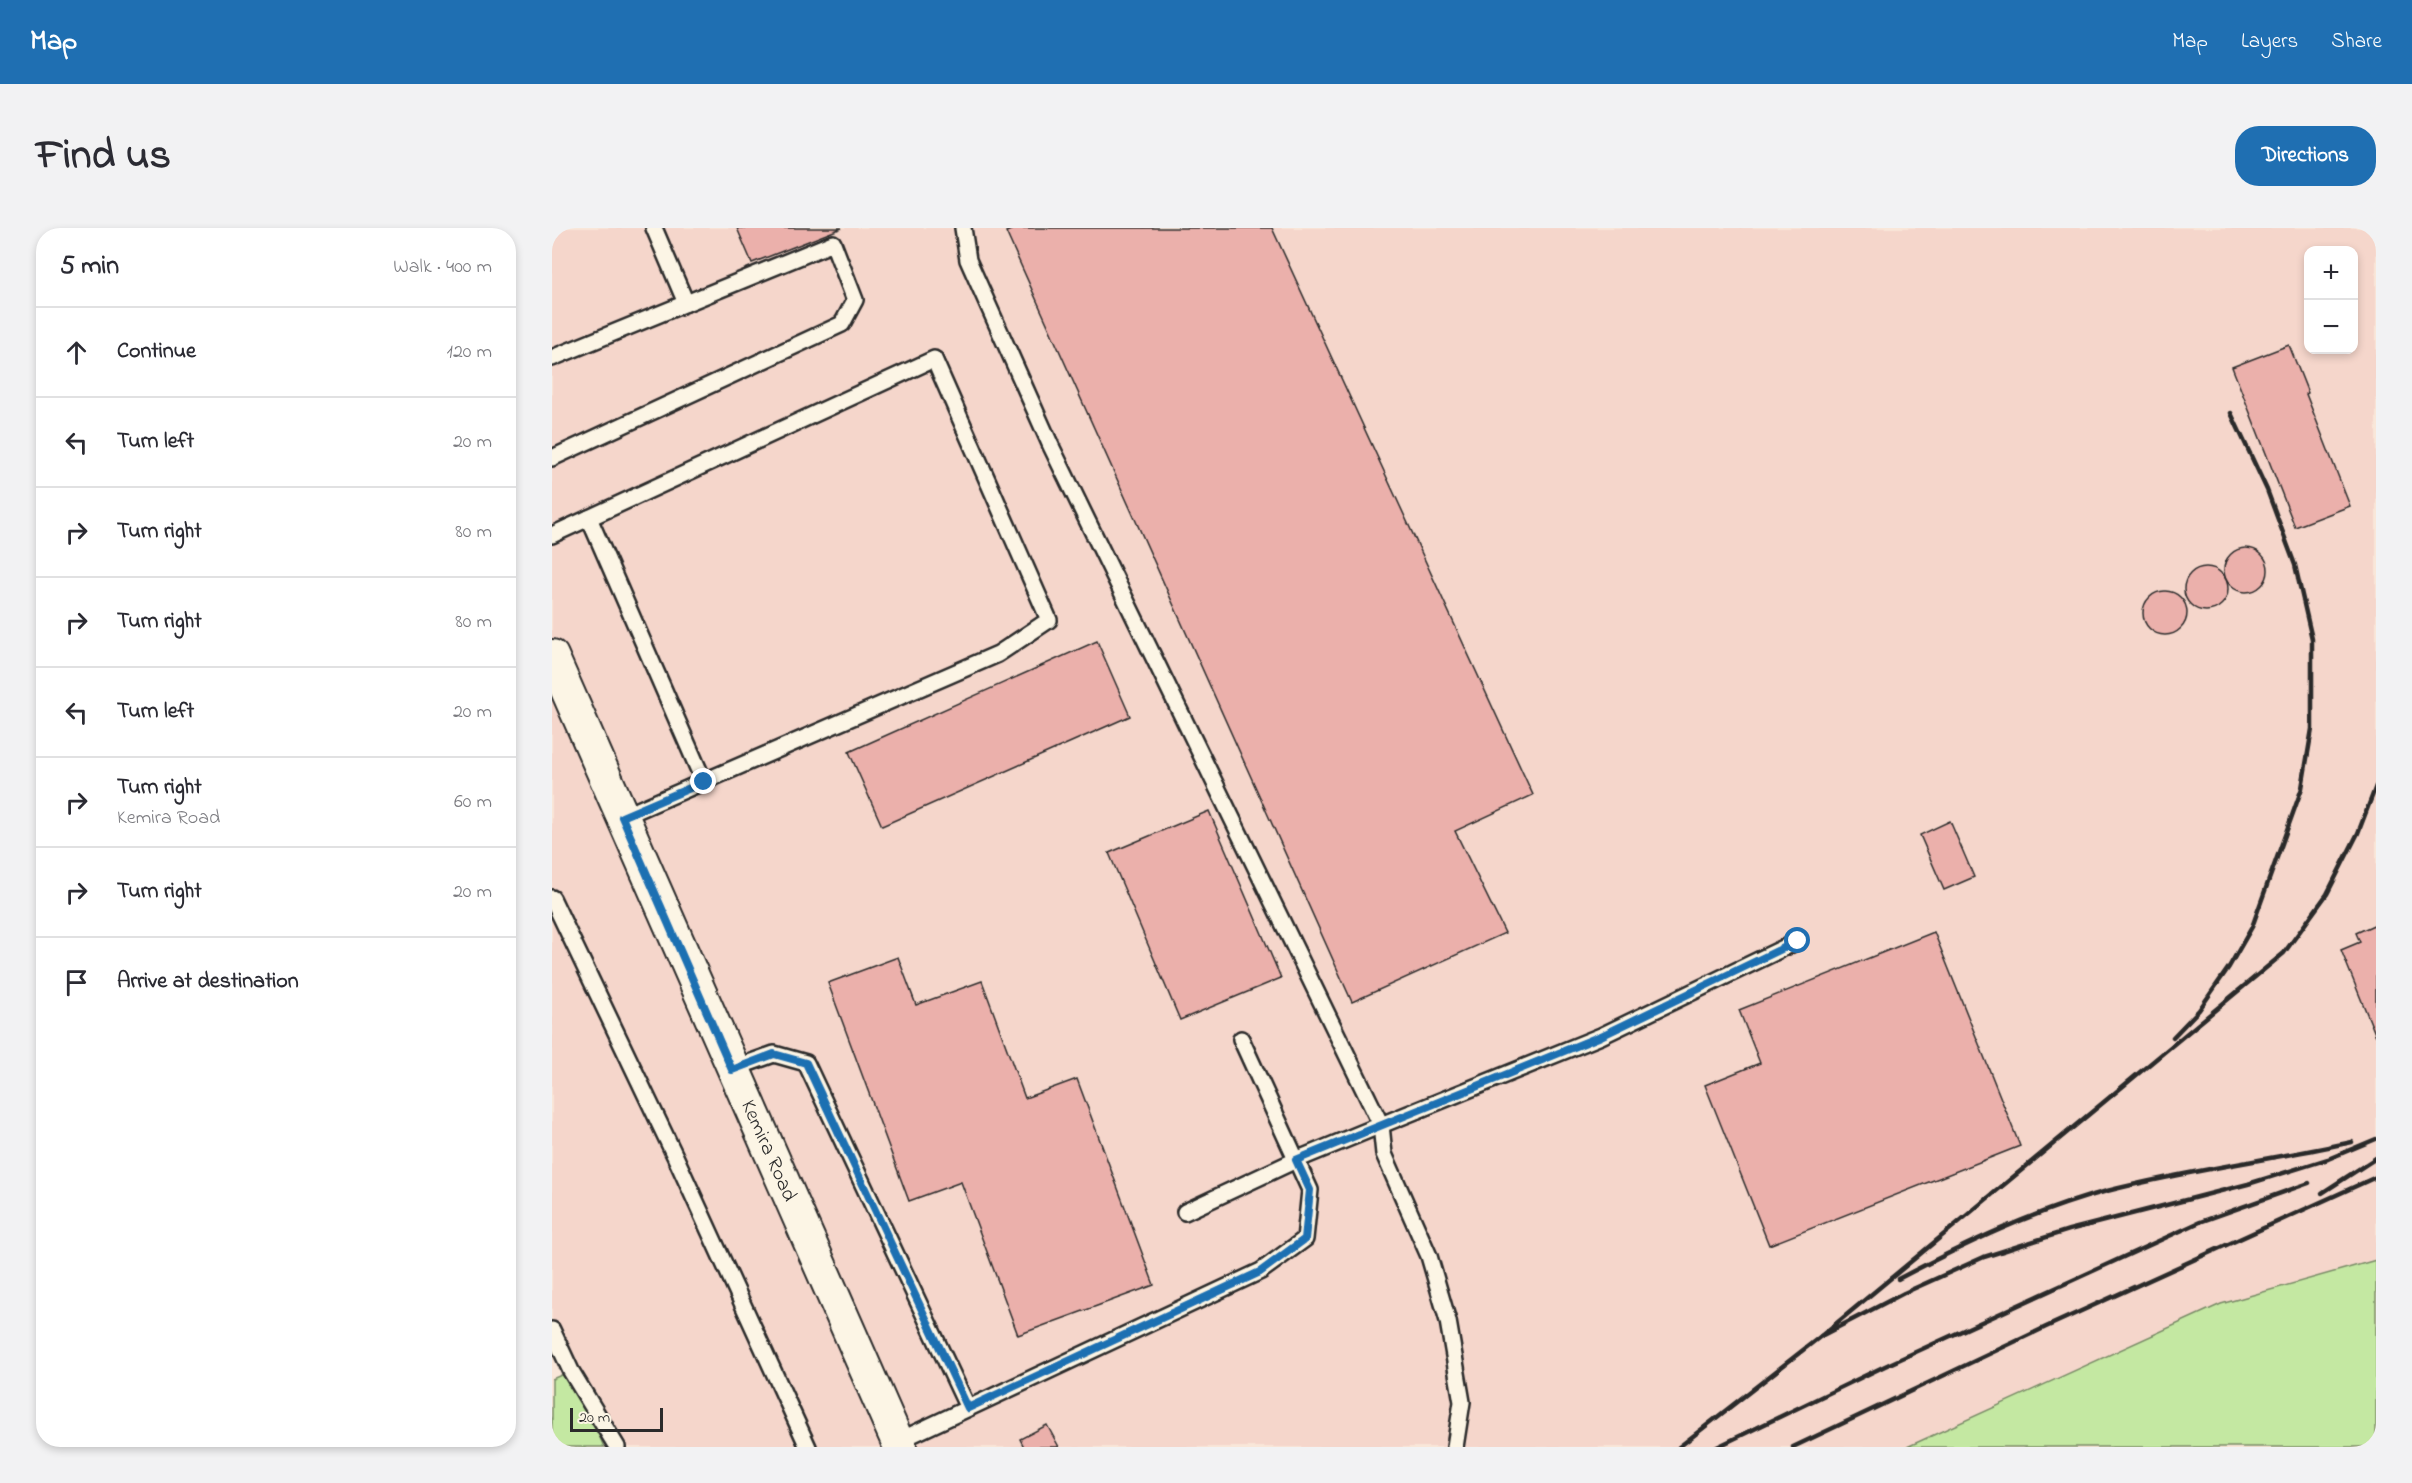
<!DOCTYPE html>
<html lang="en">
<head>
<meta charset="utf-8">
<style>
	:root { --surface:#fff; --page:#f2f2f3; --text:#2b2b33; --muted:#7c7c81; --line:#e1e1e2; --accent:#1f6fb2 }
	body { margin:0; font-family:"Indie Flower",sans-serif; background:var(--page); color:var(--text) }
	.controls { position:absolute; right:18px; top:18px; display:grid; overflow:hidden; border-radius:12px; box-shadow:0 3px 9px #0003 }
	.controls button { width:54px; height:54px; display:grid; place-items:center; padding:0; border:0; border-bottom:2px solid var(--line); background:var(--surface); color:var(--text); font:30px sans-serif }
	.scale { position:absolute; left:18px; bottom:15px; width:93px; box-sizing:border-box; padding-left:6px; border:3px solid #2b2b2b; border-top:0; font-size:16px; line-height:21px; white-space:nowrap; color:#2b2b2b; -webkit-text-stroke:4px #fcf5e5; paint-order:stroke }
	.stop { position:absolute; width:18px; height:18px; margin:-14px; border:4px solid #1f6fb2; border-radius:50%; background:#fff }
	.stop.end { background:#1f6fb2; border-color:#fff; box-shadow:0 2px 6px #0008 }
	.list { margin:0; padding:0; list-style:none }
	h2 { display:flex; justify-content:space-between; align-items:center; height:78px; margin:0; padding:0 24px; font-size:26px }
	h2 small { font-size:20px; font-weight:400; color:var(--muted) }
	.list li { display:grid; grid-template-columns:39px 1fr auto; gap:18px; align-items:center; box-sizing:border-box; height:90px; padding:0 24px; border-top:2px solid var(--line) }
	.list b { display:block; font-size:22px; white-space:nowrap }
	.list p { margin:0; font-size:20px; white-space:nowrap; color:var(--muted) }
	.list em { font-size:20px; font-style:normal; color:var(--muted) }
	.icon { flex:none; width:33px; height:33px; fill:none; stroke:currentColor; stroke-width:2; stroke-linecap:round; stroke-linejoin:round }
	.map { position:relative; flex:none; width:1824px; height:1219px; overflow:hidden; border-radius:24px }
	header { display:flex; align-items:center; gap:36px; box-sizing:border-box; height:84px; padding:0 30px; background:var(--accent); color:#fff }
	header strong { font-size:28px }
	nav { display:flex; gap:33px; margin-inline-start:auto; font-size:21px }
	.intro { display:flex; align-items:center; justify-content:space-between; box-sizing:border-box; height:144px; padding:0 36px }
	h1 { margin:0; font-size:42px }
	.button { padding:15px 27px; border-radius:24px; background:var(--accent); color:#fff; font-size:21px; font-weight:700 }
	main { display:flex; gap:36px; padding:0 36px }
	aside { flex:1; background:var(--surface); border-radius:24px; box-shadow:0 3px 9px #0003 }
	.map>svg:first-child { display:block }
	.built { fill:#f5d6cb; fill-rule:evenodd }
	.green { fill:#c4e8a2; stroke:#788a66; stroke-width:1.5 }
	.building { fill:#ebb0ab; stroke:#2b2b2b; stroke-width:1.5 }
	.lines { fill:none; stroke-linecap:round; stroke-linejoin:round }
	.lane-casing { stroke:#2b2b2b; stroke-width:20 }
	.street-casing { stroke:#2b2b2b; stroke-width:36 }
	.lane { stroke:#fcf5e5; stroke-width:15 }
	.street { stroke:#fcf5e5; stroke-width:32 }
	.rail { stroke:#2b2b2b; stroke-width:4.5 }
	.route { stroke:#1f6fb2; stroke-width:8 }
	.labels { text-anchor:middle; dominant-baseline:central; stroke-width:6; stroke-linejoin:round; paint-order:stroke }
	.street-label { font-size:21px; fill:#2b2b2b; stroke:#fcf5e5 }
</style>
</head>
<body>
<header>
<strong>Map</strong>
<nav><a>Map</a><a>Layers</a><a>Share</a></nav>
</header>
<div class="intro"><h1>Find us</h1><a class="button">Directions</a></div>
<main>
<aside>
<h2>5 min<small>Walk · 400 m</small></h2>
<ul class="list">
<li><svg class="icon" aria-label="ahead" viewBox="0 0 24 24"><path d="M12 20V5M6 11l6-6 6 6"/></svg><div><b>Continue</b></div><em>120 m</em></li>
<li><svg class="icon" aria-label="left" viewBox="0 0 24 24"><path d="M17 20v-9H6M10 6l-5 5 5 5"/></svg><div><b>Turn left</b></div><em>20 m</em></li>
<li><svg class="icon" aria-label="right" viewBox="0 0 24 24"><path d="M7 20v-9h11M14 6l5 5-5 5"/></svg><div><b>Turn right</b></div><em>80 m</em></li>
<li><svg class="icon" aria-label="right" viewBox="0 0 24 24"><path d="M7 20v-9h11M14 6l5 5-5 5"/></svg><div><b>Turn right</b></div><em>80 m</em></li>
<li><svg class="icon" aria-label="left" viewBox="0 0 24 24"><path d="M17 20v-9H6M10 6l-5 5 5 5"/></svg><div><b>Turn left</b></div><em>20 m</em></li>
<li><svg class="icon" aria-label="right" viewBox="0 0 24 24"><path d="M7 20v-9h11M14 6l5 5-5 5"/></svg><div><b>Turn right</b><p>Kemira Road</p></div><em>60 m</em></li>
<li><svg class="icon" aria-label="right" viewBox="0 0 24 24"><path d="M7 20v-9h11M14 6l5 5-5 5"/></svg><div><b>Turn right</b></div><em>20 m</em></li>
<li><svg class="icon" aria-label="arrive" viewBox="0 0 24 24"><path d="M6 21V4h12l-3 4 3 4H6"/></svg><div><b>Arrive at destination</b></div></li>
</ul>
</aside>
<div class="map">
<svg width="1824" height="1219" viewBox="0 0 1824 1219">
	<rect width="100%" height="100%" fill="#f9e7d9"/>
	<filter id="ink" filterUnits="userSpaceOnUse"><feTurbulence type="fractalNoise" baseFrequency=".0167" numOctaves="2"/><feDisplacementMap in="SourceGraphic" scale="12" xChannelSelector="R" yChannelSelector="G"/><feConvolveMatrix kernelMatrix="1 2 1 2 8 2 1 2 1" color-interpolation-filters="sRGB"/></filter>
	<g filter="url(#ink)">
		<path class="built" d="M0 0H1824V1219H46L0 1117ZM1756 22H1802V122H1756Z"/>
		<g class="green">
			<path d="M1824 1032V1219H1355L1669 1076Z"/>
			<path d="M19 1143 52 1219H0V1151Z"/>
		</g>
		<g class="building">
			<path d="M185 0H290L200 35Z"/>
			<path d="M464 0H720L981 567 903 603 953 705 800 774 454 4Z"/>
			<path d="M1737 117 1756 165 1754 166 1798 278 1743 299 1680 139Z"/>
			<circle cx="1694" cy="342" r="22"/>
			<circle cx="1654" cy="361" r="22"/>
			<circle cx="1613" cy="385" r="22"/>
			<path d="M545 413 578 488 330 598 297 524Z"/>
			<path d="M657 583 729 750 628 792 557 625Z"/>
			<path d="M1398 593 1422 649 1392 662 1368 607Z"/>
			<path d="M1824 696V808L1789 722 1808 714 1804 705Z"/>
			<path d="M1382 704 1468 918 1217 1017 1153 857 1208 835 1187 782Z"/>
			<path d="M346 729 364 777 430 753 473 870 525 851 602 1057 466 1107 409 954 357 973 276 755Z"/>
			<path d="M495 1197 507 1219H472L468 1211Z"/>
		</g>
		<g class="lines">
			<g class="lane-casing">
				<g id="lane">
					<path d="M102 0 134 75"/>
					<path d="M411 0 416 32 499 218 829 897 744 932 633 984"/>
					<path d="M0 130 281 15 303 72 290 96 0 230"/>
					<path d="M37 290 152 554"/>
					<path d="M0 307 382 131 497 392 446 426 70 589"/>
					<path d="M0 670 123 928 256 1219"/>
					<path d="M180 841 222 826 254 835 416 1180"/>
					<path d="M0 1102 19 1143 65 1219"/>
					<path d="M342 1215 709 1043 753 1011 758 962 689 811"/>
					<path d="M903 1219 910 1174 896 1093 877 1028 832 926 829 897 1049 808 1246 713"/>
				</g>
			</g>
			<g class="street-casing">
				<path id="street" d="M0 428 348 1219"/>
			</g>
			<use href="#lane" class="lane"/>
			<use href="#street" class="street"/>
			<g class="rail">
				<path d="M1621 809 1647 782 1677 739 1700 699 1750 560 1760 501V411L1743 337 1715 262 1679 185"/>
				<path d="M1770 965 1824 930"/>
				<path d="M1346 1051C1413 1016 1481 983 1555 963 1636 942 1718 932 1800 914"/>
				<path d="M1269 1108 1732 725 1775 666 1806 605 1824 558"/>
				<path d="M1127 1219 1269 1108 1352 1065 1432 1029 1517 1002 1696 956 1776 931 1824 911"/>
				<path d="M1165 1219 1333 1138 1648 994 1757 955"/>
				<path d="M1241 1219 1494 1099 1824 949"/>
			</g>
		</g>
	</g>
	<g class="lines" filter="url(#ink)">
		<path class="route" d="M152 554 70 589 180 842 222 826 254 835 416 1180 708 1044 753 1011 758 962 744 932 1049 808 1246 713"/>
	</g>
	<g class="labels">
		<g class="street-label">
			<text transform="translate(216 923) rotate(66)">Kemira Road</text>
		</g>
	</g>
</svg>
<div class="controls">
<button>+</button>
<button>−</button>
</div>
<div class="scale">20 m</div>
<div class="stop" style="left:1246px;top:713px"></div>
<div class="stop end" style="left:152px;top:554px"></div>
</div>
</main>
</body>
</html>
